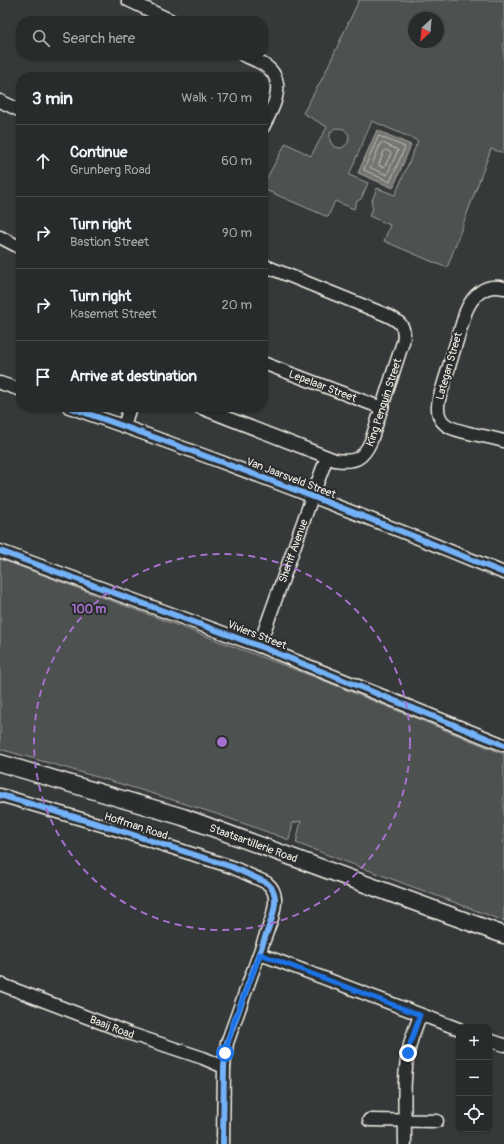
<!DOCTYPE html>
<html lang="en">
<head>
<meta charset="utf-8">
<style>
	:root { --surface:#282b2b; --page:#303333; --text:#f1f3f6; --muted:#a5a7a9; --line:#444747 }
	body { margin:0; font-family:Pangolin,sans-serif; background:var(--page); color:var(--text) }
	.controls { position:absolute; right:12px; bottom:12px; display:grid; overflow:hidden; border-radius:8px; box-shadow:0 1px 3px #0004 }
	.controls button { width:36px; height:36px; display:grid; place-items:center; padding:0; border:0; border-bottom:1px solid var(--line); background:var(--surface); color:var(--text); font:20px sans-serif }
	.compass { position:absolute; left:408px; top:12px; width:36px; height:36px; border-radius:50%; background:var(--surface); box-shadow:0 1px 3px #0004; rotate:206deg }
	.stop { position:absolute; width:12px; height:12px; margin:-9px; border:3px solid #1a73e8; border-radius:50%; background:#fff }
	.stop.end { background:#1a73e8; border-color:#fff; box-shadow:0 1px 4px #0008 }
	.list { margin:0; padding:0; list-style:none }
	h2 { display:flex; justify-content:space-between; align-items:center; height:52px; margin:0; padding:0 16px; font-size:17px }
	h2 small { font-size:13px; font-weight:400; color:var(--muted) }
	.list li { display:grid; grid-template-columns:26px 1fr auto; gap:12px; align-items:center; box-sizing:border-box; height:72px; padding:0 16px; border-top:1px solid var(--line) }
	.list b { display:block; font-size:15px; white-space:nowrap }
	.list p { margin:0; font-size:13px; white-space:nowrap; color:var(--muted) }
	.list em { font-size:13px; font-style:normal; color:var(--muted) }
	.icon { flex:none; width:22px; height:22px; fill:none; stroke:currentColor; stroke-width:2; stroke-linecap:round; stroke-linejoin:round }
	.map { position:relative; flex:none; width:504px; height:1144px; overflow:hidden }
	.search { position:absolute; background:var(--surface); box-shadow:0 1px 3px #0004; left:16px; top:16px; width:252px; height:44px; display:flex; align-items:center; gap:10px; box-sizing:border-box; padding:0 14px; border-radius:16px; color:var(--muted); font-size:15px }
	.panel { position:absolute; background:var(--surface); box-shadow:0 1px 3px #0004; left:16px; top:72px; width:252px; height:340px; border-radius:16px }
	.map>svg:first-child { display:block }
	.green { fill:#4e514f; stroke:#a1a19c; fill-rule:evenodd }
	.water { fill:#757572; stroke:#a8a7a1 }
	.lines { fill:none; stroke-linecap:round; stroke-linejoin:round }
	.shore { stroke:#c1bfb9; stroke-width:1 }
	.street-casing { stroke:#f4f1e8; stroke-width:15 }
	.secondary-casing { stroke:#f4f1e8; stroke-width:19 }
	.street { stroke:#2a2d2e; stroke-width:12 }
	.secondary { stroke:#2a2d2e; stroke-width:16 }
	.cycleway-casing { stroke:#2a2d2e; stroke-width:8 }
	.cycleway { stroke:#73b2f8; stroke-width:6 }
	.route { stroke:#1a73e8; stroke-width:5 }
	.ring { fill:none; stroke:#a571cd; stroke-width:2; stroke-dasharray:7 5 }
	.labels { text-anchor:middle; dominant-baseline:central; stroke-width:4; stroke-linejoin:round; paint-order:stroke }
	.street-label { font-size:11px; fill:#f4f1e8; stroke:#2a2d2e }
	.centre { fill:#a571cd; stroke:#2a2d2e; stroke-width:2 }
	.ring-label { font-size:12px; text-anchor:middle; font-weight:bold; fill:#a571cd; stroke:#2a2d2e; stroke-width:4; stroke-linejoin:round; paint-order:stroke }
</style>
</head>
<body>
<div class="map">
<svg width="504" height="1144" viewBox="0 0 504 1144">
	<rect width="100%" height="100%" fill="#363939"/>
	<filter id="ink" filterUnits="userSpaceOnUse"><feTurbulence type="fractalNoise" baseFrequency=".025" numOctaves="2"/><feDisplacementMap in="SourceGraphic" scale="8" xChannelSelector="R" yChannelSelector="G"/><feConvolveMatrix kernelMatrix="1 2 1 2 8 2 1 2 1" color-interpolation-filters="sRGB"/></filter>
	<g filter="url(#ink)">
		<g class="green">
			<path d="M359 0H504V153L491 149 447 268 384 241 390 225 369 216 373 208 371 203 377 188 395 195 418 141 372 121 349 175 368 183 361 199 357 201 354 209 335 201 328 217 263 189V185L286 143 311 156 327 127 303 113 324 75ZM414 18H438V42H414ZM335 128 344 129 349 135 348 143 342 148 334 147 330 141V133Z"/>
			<path d="M0 559 312 676 504 754V921L296 843 301 821 293 823 289 840C195 804 97 777 0 749Z"/>
		</g>
		<path class="water" d="M377 130 411 145 393 188 358 173Z"/>
		<g class="lines">
			<g class="shore">
				<path d="M379 136 405 147 390 182 364 170Z"/>
				<path d="M381 143H383L398 150 387 175 371 168Z"/>
				<path d="M386 150 390 152 391 154 385 166 383 167 379 166V164L384 151Z"/>
			</g>
			<g class="street-casing">
				<g id="street">
					<path d="M128 0 172 21"/>
					<path d="M243 55C253 59 267 64 273 73 284 90 271 112 263 127"/>
					<path d="M0 101 21 111"/>
					<path d="M0 237 21 248"/>
					<path d="M504 288C485 283 473 295 466 311L439 399C433 426 452 429 473 434 483 436 494 438 504 441"/>
					<path id="s1" d="M263 363 382 408"/>
					<path d="M0 383 21 390"/>
					<path d="M69 407C215 458 361 514 504 573"/>
					<path id="s2" d="M199 407 335 460C355 463 363 459 371 441L403 342C407 325 398 320 384 314L263 265"/>
					<path d="M124 426 130 407"/>
					<path d="M0 551 259 646 504 745"/>
					<path id="s3" d="M259 646 312 497 327 457"/>
					<path d="M0 795 115 829 232 867 267 883C279 893 275 906 272 918L227 1043 224 1067 223 1144"/>
					<path d="M260 954 459 1029"/>
					<path id="s4" d="M0 984 131 1034 203 1058 224 1067"/>
					<path d="M489 1040 504 1045"/>
					<path d="M369 1120 437 1121"/>
					<path d="M405 1144C405 1113 402 1074 410 1045 412 1035 417 1025 420 1015"/>
				</g>
			</g>
			<g class="secondary-casing">
				<g id="secondary">
					<path id="s5" d="M0 763 183 817 504 935"/>
				</g>
			</g>
			<use href="#street" class="street"/>
			<use href="#secondary" class="secondary"/>
			<g class="cycleway-casing">
				<g id="cycleway">
					<path d="M69 407C215 458 361 514 504 573"/>
					<path d="M0 551 259 646 504 745"/>
					<path d="M0 795 115 829 232 867 267 883C279 893 275 906 272 918L227 1043 224 1067 223 1144"/>
				</g>
			</g>
			<use href="#cycleway" class="cycleway"/>
		</g>
	</g>
	<g class="lines" filter="url(#ink)">
		<path class="route" d="M225 1053 232 1027 260 954 420 1015 410 1044 408 1053"/>
	</g>
	<circle class="ring" cx="222" cy="742" r="188"/>
	<g class="labels">
		<g class="street-label">
			<text transform="translate(449 366) rotate(-74)">Lategan Street</text>
			<text stroke="none"><textPath href="#s1" startOffset="64">Lepelaar Street</textPath></text>
			<text stroke="none"><textPath href="#s2" startOffset="232">King Penguin Street</textPath></text>
			<text transform="translate(291 478) rotate(21)">Van Jaarsveld Street</text>
			<text stroke="none"><textPath href="#s3" startOffset="101">Sheriff Avenue</textPath></text>
			<text transform="translate(257 635) rotate(21)">Viviers Street</text>
			<text transform="translate(136 826) rotate(18)">Hoffman Road</text>
			<text stroke="none"><textPath href="#s5" startOffset="266">Staatsartillerie Road</textPath></text>
			<text stroke="none"><textPath href="#s4" startOffset="120">Baaij Road</textPath></text>
		</g>
	</g>
	<circle cx="222" cy="742" r="6" class="centre"/>
	<g class="ring-label">
		<text x="89" y="613">100 m</text>
	</g>
</svg>
<div class="controls">
<button>+</button>
<button>−</button>
<button><svg class="icon" aria-label="locate" viewBox="0 0 24 24"><circle cx="12" cy="12" r="6"/><path d="M12 2v4M12 18v4M2 12h4M18 12h4"/></svg></button>
</div>
<svg class="compass" viewBox="-18 -18 36 36"><path d="M0-13l5 13h-10z" fill="#e53935"/><path d="M0 13l5-13h-10z" fill="#a5a7a9"/></svg>
<div class="stop" style="left:225px;top:1053px"></div>
<div class="stop end" style="left:408px;top:1053px"></div>
<div class="search"><svg class="icon" aria-label="search" viewBox="0 0 24 24"><circle cx="10" cy="10" r="6"/><path d="M15 15l6 6"/></svg>Search here</div>
<section class="panel">
<h2>3 min<small>Walk · 170 m</small></h2>
<ul class="list">
<li><svg class="icon" aria-label="ahead" viewBox="0 0 24 24"><path d="M12 20V5M6 11l6-6 6 6"/></svg><div><b>Continue</b><p>Grunberg Road</p></div><em>60 m</em></li>
<li><svg class="icon" aria-label="right" viewBox="0 0 24 24"><path d="M7 20v-9h11M14 6l5 5-5 5"/></svg><div><b>Turn right</b><p>Bastion Street</p></div><em>90 m</em></li>
<li><svg class="icon" aria-label="right" viewBox="0 0 24 24"><path d="M7 20v-9h11M14 6l5 5-5 5"/></svg><div><b>Turn right</b><p>Kasemat Street</p></div><em>20 m</em></li>
<li><svg class="icon" aria-label="arrive" viewBox="0 0 24 24"><path d="M6 21V4h12l-3 4 3 4H6"/></svg><div><b>Arrive at destination</b></div></li>
</ul>
</section>
</div>
</body>
</html>
